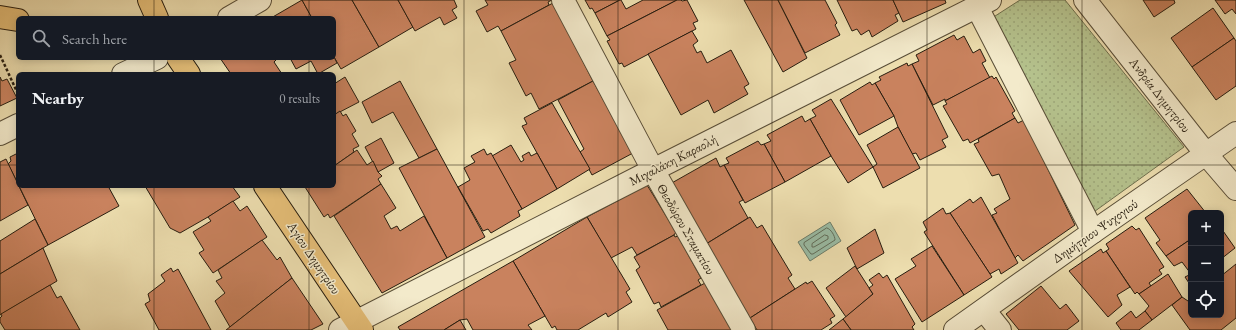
<!DOCTYPE html>
<html lang="en">
<head>
<meta charset="utf-8">
<style>
	:root { --surface:#171b24; --page:#242831; --text:#f1f3f6; --muted:#9ea1a6; --line:#363941 }
	body { margin:0; font-family:"EB Garamond",serif; background:var(--page); color:var(--text) }
	.controls { position:absolute; right:12px; bottom:12px; display:grid; overflow:hidden; border-radius:6px; box-shadow:0 2px 10px #0003 }
	.controls button { width:36px; height:36px; display:grid; place-items:center; padding:0; border:0; border-bottom:1px solid var(--line); background:var(--surface); color:var(--text); font:20px sans-serif }
	.list { margin:0; padding:0; list-style:none }
	h2 { display:flex; justify-content:space-between; align-items:center; height:52px; margin:0; padding:0 16px; font-size:17px }
	h2 small { font-size:13px; font-weight:400; color:var(--muted) }
	.icon { flex:none; width:22px; height:22px; fill:none; stroke:currentColor; stroke-width:2; stroke-linecap:round; stroke-linejoin:round }
	.map { position:relative; flex:none; width:1236px; height:330px; overflow:hidden }
	.search { position:absolute; background:var(--surface); box-shadow:0 2px 10px #0003; left:16px; top:16px; width:320px; height:44px; display:flex; align-items:center; gap:10px; box-sizing:border-box; padding:0 14px; border-radius:6px; color:var(--muted); font-size:15px }
	.panel { position:absolute; background:var(--surface); box-shadow:0 2px 10px #0003; left:16px; top:72px; width:320px; height:116px; border-radius:6px }
	.map>svg:first-child { display:block }
	.park { fill:url(#park-dots); stroke:#6e704e }
	.water { fill:#9abda6; stroke:#6c7d6a }
	.lines { fill:none; stroke-linecap:round; stroke-linejoin:round }
	.shore { stroke:#606d5a; stroke-width:1 }
	.building { fill:#c9825e; stroke:#271d0f }
	.minor-casing { stroke:#584d37; stroke-width:24 }
	.major-casing { stroke:#271d0f; stroke-width:24 }
	.path { stroke:#271d0f; stroke-width:2.5; stroke-dasharray:3 2; stroke-linecap:butt }
	.minor { stroke:#f3eacb; stroke-width:22 }
	.major { stroke:#e6bf78; stroke-width:22 }
	.grid { fill:none; stroke:#271d0f; stroke-width:1; stroke-opacity:0.55 }
	.labels { text-anchor:middle; dominant-baseline:central; stroke-width:3; stroke-linejoin:round; paint-order:stroke }
	.street-label { font-size:13px; fill:#271d0f; stroke:#f3eacb }
</style>
</head>
<body>
<div class="map">
<svg width="1236" height="330" viewBox="0 0 1236 330">
	<defs>
		<pattern id="park-dots" width="8" height="8" patternUnits="userSpaceOnUse"><rect width="8" height="8" fill="#b5c28d"/><path d="M2 2h.1M6 6h.1" fill="none" stroke="#9ca678" stroke-width="1.8" stroke-linecap="round"/></pattern>
	</defs>
	<rect width="100%" height="100%" fill="#eddeaf"/>
	<filter id="stains"><feTurbulence type="fractalNoise" baseFrequency=".005" numOctaves="4"/><feColorMatrix values="0 0 0 0 .2 0 0 0 0 .09 0 0 0 0 .02 0 0 0 .5 -.17"/></filter>
	<radialGradient id="worn" r=".72"><stop offset=".6" stop-color="#630" stop-opacity="0"/><stop offset="1" stop-color="#630" stop-opacity=".3"/></radialGradient>
	<path class="park" d="M1020 0H1065L1184 147 1091 214 992 18Z"/>
	<path class="water" d="M830 222 841 241 810 261 798 242Z"/>
	<g class="lines">
		<g class="shore">
			<path d="M827 228C831 229 835 236 835 240L813 254H811L804 245V243Z"/>
			<path d="M825 235 828 236V239L814 247H812V244Z"/>
		</g>
	</g>
	<g class="building">
		<path d="M302 0 312 18H271Z"/>
		<path d="M302 0H352L379 47 341 69 334 57V18H312Z"/>
		<path d="M352 0H398L413 27 379 47Z"/>
		<path d="M398 0H454L457 7 452 10 457 18 444 25 440 17 415 31Z"/>
		<path d="M485 0H552L548 2 549 5 501 31 498 26 487 32 476 11 488 5Z"/>
		<path d="M585 0H620L595 13 592 8 590 9Z"/>
		<path d="M620 0H621L626 9 643 0H677L607 36 595 13Z"/>
		<path d="M677 0H681L682 1 687 0 698 21 693 23 696 29 624 67 622 63 619 64 607 41 610 40 607 36Z"/>
		<path d="M744 0H778L807 58 783 72Z"/>
		<path d="M778 0H825L837 23 835 25 840 35 805 53Z"/>
		<path d="M837 0H893L899 13 895 15 898 21 872 37 869 30 861 35 857 29 852 31Z"/>
		<path d="M893 0H945L946 3 903 22Z"/>
		<path d="M1143 0H1174L1175 3 1154 17Z"/>
		<path d="M1215 0H1236V14L1232 9 1225 14Z"/>
		<path d="M553 3 593 81 539 109 531 93 526 96 509 63 516 60 501 31Z"/>
		<path d="M1213 8 1234 38 1192 67 1171 38Z"/>
		<path d="M692 31 698 41 693 45 697 53 701 51 707 63 731 50 749 84 744 87 748 94 714 113 708 100 681 115 648 54Z"/>
		<path d="M954 35 957 40 964 36 973 53 980 49 986 61 982 63 990 78 945 101V99L933 105 912 64 919 61 916 55Z"/>
		<path d="M1234 38 1236 41V86L1216 100 1192 67Z"/>
		<path d="M334 57 337 63 318 74 311 61 296 69 290 58Z"/>
		<path d="M220 58H278L274 62 282 74H231Z"/>
		<path d="M907 63 908 66 912 64 948 137 942 140 946 147 920 160 916 153 912 154 898 127 894 116 875 83 881 80 879 77Z"/>
		<path d="M992 76 994 79 996 77 1015 111 1012 113 1015 118 970 143 968 139 963 141 943 106 947 104 945 101Z"/>
		<path d="M0 77 2 81 7 79 17 98 0 106Z"/>
		<path d="M345 77 359 102 334 115V84Z"/>
		<path d="M400 81 437 149 419 158 393 112 372 123 362 102Z"/>
		<path d="M593 81 633 153 592 175 580 152 584 149 558 100Z"/>
		<path d="M870 82 872 85 875 83 894 116 859 135 840 100Z"/>
		<path d="M831 99 873 167 848 183 831 156 810 119 816 116 812 110Z"/>
		<path d="M552 103 590 169 557 189 522 126 527 124 524 118Z"/>
		<path d="M340 111 343 116 346 114 356 131 352 134 359 146 353 149 354 152 334 166V115Z"/>
		<path d="M802 116 805 122 810 119 831 156 785 182 764 144 771 141 767 135Z"/>
		<path d="M1015 118 1018 123 1024 120 1075 225 1023 261 1018 255 1015 258 992 215 997 213 994 209 1010 199 999 174 992 176 974 144 979 142 978 139Z"/>
		<path d="M898 127 920 168 883 188 873 167 877 164 867 145Z"/>
		<path d="M381 138 394 163 378 172 365 147Z"/>
		<path d="M758 141 761 145 764 144 785 182 745 203 724 165 729 163 726 158Z"/>
		<path d="M511 145 521 162 524 160 522 156 529 152 531 156 537 153 557 189 522 209 492 156Z"/>
		<path d="M437 149 485 237 447 258 399 168Z"/>
		<path d="M484 149 487 155 491 153 522 209 518 211 520 216 491 233 488 229 483 231 458 187 470 180 464 168 475 162 471 156Z"/>
		<path d="M357 150 367 165 373 161 378 172 382 176 378 179 381 184 330 218 328 214 324 217 305 187 308 186H334V166Z"/>
		<path d="M18 153V184L8 164 11 161 10 157Z"/>
		<path d="M716 158 720 167 724 165 743 200 739 202 748 218 706 244 705 238 701 240 670 184Z"/>
		<path d="M6 159 28 205 0 221V162Z"/>
		<path d="M381 184 396 208 384 216 391 229 397 226 400 231 424 216 447 258 382 293 334 216Z"/>
		<path d="M647 185 676 232 674 235 637 255 632 247 611 258 587 217Z"/>
		<path d="M19 186H108L119 206 48 245Z"/>
		<path d="M145 186H232L240 197 208 217 180 233 170 228Z"/>
		<path d="M1187 189 1206 213H1191V239L1166 256 1156 243 1160 240 1145 218Z"/>
		<path d="M981 197 1018 263 1001 274 999 269 990 274 950 213 970 199 973 203Z"/>
		<path d="M233 201 240 211 247 206 267 237 213 273 199 253 204 250 193 232 211 221 208 217Z"/>
		<path d="M943 208 946 214 950 213 992 277 964 295 924 232 927 230 923 222Z"/>
		<path d="M587 217 630 289 626 292 632 302 608 317 606 313 578 330H557L555 326 552 328 513 261Z"/>
		<path d="M750 217 757 228 762 225 792 275 788 278 795 289 750 318 706 244Z"/>
		<path d="M35 219 48 245 0 274V241Z"/>
		<path d="M1132 226 1136 230 1139 228 1164 267 1159 270 1162 274 1149 283 1151 286 1139 294 1137 292 1135 294 1106 251 1109 249 1106 244Z"/>
		<path d="M1221 228 1235 248 1221 259Z"/>
		<path d="M875 229 884 253 857 269 847 248Z"/>
		<path d="M674 235 675 237 678 236 701 278 698 280 701 285 661 307 659 302 654 304 636 270 640 267 634 257Z"/>
		<path d="M1191 239V282L1189 283 1185 277 1191 274 1182 262 1174 266 1166 256Z"/>
		<path d="M262 240 277 260 280 257 292 278 230 327 215 301 225 293 216 281 222 278 218 270Z"/>
		<path d="M932 246 964 295 922 322 895 279 916 266 911 259Z"/>
		<path d="M43 248 57 281 0 315V274Z"/>
		<path d="M1101 249 1103 253 1106 251 1130 287 1117 295 1122 305 1108 317 1069 271Z"/>
		<path d="M513 261 545 316 528 325 532 330H473L467 319 460 320 444 330H400L398 327Z"/>
		<path d="M1236 264V318L1221 330H1190L1172 305 1182 297 1188 301 1191 299V315H1221V276Z"/>
		<path d="M855 266 873 294 846 317 826 288Z"/>
		<path d="M171 268 173 272 178 269 211 330H159L145 304 150 301 148 294 165 281 161 275Z"/>
		<path d="M879 273 883 278 887 275 915 324 912 327 914 330H851L843 319 873 294 869 288 873 285 869 280Z"/>
		<path d="M1168 274 1182 297 1152 320 1145 311 1149 306 1139 294Z"/>
		<path d="M292 278 323 324 311 330H226Z"/>
		<path d="M812 281 835 316 830 319 832 323 821 330H757L750 318 806 282 807 284Z"/>
		<path d="M705 283 732 330H668L657 310Z"/>
		<path d="M50 285 57 298 61 296 80 330H5L0 322V318L2 316 1 314Z"/>
		<path d="M1041 286 1060 309 1066 304 1079 321 1067 330H1019L1006 314Z"/>
		<path d="M1131 311 1136 318 1145 311 1152 320 1139 330H1121L1116 323Z"/>
		<path d="M843 319 851 330H829Z"/>
		<path d="M460 320 466 330H444Z"/>
	</g>
	<g class="lines">
		<g class="minor-casing">
			<g id="minor">
				<path d="M563 0 653 170 744 330"/>
				<path d="M1085 0 1206 154 1236 189"/>
				<path d="M977 7 1093 232"/>
				<path d="M229 18 260 0"/>
				<path d="M123 74 157 58"/>
				<path d="M0 134 18 125"/>
				<path d="M984 310 1000 330"/>
				<path d="M340 330 653 170 990 0"/>
				<path d="M955 330 1093 232 1236 133"/>
			</g>
		</g>
		<g class="major-casing">
			<g id="major">
				<path d="M149 0 157 18"/>
				<path d="M0 17 18 20"/>
				<path d="M178 58 189 74"/>
				<path d="M265 186 362 330"/>
			</g>
		</g>
		<path class="path" d="M0 55 18 94"/>
		<use href="#minor" class="minor"/>
		<use href="#major" class="major"/>
	</g>
	<path class="grid" d="M154 0V18M309 0V18M464 0V330M618 0V330M772 0V330M927 0V330M1082 0V330M154 58V74M309 58V74M0 165H18M334 165H1236M154 186V330M309 186V330"/>
	<g class="labels">
		<g class="street-label">
			<text transform="translate(1160 95) rotate(52)">Ανδρέα Δημητρίου</text>
			<text transform="translate(673 160) rotate(-27)">Μιχαλάκη Καραολή</text>
			<text transform="translate(686 229) rotate(60)">Θεοδώρου Σταματίου</text>
			<text transform="translate(1095 231) rotate(-35)">Δημήτριου Ψυχογιού</text>
			<text transform="translate(314 258) rotate(56)">Αγίου Δημητρίου</text>
		</g>
	</g>
	<rect width="100%" height="100%" filter="url(#stains)"/>
	<rect width="100%" height="100%" fill="url(#worn)"/>
</svg>
<div class="controls">
<button>+</button>
<button>−</button>
<button><svg class="icon" aria-label="locate" viewBox="0 0 24 24"><circle cx="12" cy="12" r="6"/><path d="M12 2v4M12 18v4M2 12h4M18 12h4"/></svg></button>
</div>
<div class="search"><svg class="icon" aria-label="search" viewBox="0 0 24 24"><circle cx="10" cy="10" r="6"/><path d="M15 15l6 6"/></svg>Search here</div>
<section class="panel">
<h2>Nearby<small>0 results</small></h2>
<ul class="list">
</ul>
</section>
</div>
</body>
</html>
